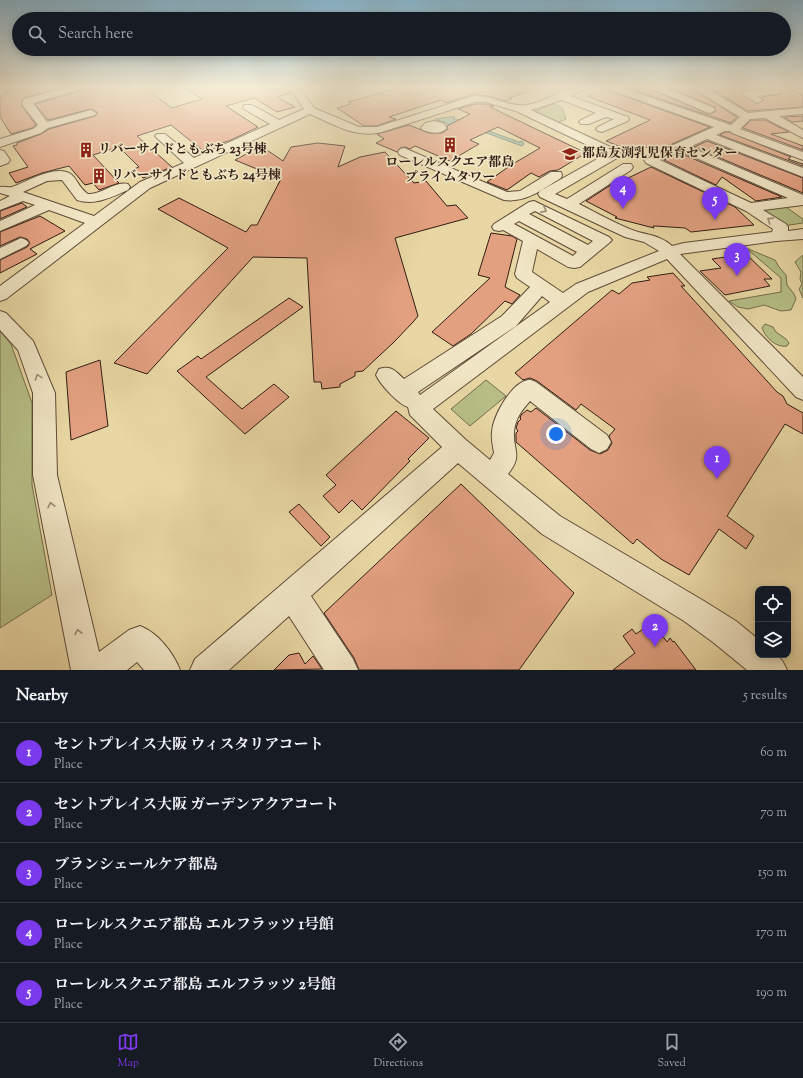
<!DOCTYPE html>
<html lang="en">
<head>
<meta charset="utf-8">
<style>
	:root { --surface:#171b24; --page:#20242c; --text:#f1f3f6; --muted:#9ea1a6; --line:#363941; --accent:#7c3aed }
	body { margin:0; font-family:"Sorts Mill Goudy","Noto Serif JP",serif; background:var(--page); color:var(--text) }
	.controls { position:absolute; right:12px; bottom:12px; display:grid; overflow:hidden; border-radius:8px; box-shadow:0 2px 10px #0003 }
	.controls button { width:36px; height:36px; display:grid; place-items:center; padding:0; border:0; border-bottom:1px solid var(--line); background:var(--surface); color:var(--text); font:20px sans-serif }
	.you { position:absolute; left:556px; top:434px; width:14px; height:14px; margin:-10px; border:3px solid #fff; border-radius:50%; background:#1a73e8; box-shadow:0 0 0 6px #1a73e833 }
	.badge { display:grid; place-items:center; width:26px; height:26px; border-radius:50%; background:var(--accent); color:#fff; font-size:13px; font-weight:700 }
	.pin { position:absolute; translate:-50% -33px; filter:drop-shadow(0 1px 2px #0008) }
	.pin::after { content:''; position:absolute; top:21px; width:14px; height:12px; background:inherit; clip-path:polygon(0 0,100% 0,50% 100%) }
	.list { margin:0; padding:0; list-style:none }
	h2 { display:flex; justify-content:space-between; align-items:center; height:52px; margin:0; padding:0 16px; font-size:17px }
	h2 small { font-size:13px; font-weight:400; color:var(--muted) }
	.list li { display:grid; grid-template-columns:26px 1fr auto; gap:12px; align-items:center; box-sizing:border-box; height:60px; padding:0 16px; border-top:1px solid var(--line) }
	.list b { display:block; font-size:15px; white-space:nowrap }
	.list p { margin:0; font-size:13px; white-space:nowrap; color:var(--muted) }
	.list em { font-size:13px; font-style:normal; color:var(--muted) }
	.icon { flex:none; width:22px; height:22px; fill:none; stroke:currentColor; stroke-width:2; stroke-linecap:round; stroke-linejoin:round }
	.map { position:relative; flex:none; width:803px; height:670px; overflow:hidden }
	.search { position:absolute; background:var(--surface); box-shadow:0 2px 10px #0003; left:12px; right:12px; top:12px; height:44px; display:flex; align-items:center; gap:10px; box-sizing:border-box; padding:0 14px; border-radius:22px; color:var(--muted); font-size:15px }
	.sheet { height:352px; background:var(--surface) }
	nav { display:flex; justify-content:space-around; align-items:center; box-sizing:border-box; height:56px; border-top:1px solid var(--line); background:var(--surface); font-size:11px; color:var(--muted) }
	nav a { display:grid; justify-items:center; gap:2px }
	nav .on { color:var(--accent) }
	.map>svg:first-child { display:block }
	.green { fill:#b6be86; stroke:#746d4d }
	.water { fill:#97baa7; stroke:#6e7b6c }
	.building { fill:#e2a081; stroke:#311c14 }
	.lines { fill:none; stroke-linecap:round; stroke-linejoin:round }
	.minor-casing { stroke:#5f4b38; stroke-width:2 }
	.minor { fill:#f0e5c4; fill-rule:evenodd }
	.oneway { stroke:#9a8b75 }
	.labels { text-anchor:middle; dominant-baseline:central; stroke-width:3.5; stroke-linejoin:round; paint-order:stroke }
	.far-poi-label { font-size:13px; font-weight:bold; fill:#311c14; stroke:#f0e5c4; text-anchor:start }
</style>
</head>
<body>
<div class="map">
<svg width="803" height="670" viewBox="0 0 803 670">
	<rect width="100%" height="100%" fill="#e8d7a4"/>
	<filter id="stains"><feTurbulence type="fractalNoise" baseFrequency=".005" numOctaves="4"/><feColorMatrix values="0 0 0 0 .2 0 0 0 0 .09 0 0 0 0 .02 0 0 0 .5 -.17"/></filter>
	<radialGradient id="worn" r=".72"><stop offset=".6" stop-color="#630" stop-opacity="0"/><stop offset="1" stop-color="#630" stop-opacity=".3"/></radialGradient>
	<g class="green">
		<path d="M553 104 562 108 566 119 555 124 533 112Z"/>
		<path d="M783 205 803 219V223L783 226 759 209Z"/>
		<path d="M746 248 775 260 779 267 786 275 787 285 794 294 796 299 791 310 781 311 764 305 748 309 738 307 729 301 781 292V278Z"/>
		<path d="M803 255V298L799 289 802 284 800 279 801 272 795 262Z"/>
		<path d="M765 324 773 327 776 332 786 339 789 343 787 346C776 348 765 337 762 328Z"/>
		<path d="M0 331 11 344 32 403V485L52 595 0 628Z"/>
		<path d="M486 380 506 396 470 426 451 409Z"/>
	</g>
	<path class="water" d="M449 117H455L453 119 460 120 463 118 472 125 519 142 522 141 524 144 522 146 481 131 450 125 435 119Z"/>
	<g class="building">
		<path d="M14 88H61L23 98 21 105 36 125 32 128 11 134 0 117V97Z"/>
		<path d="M82 88H145L172 108 202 99 184 88H289L291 93 277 97 295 107 277 112 254 98 226 106 258 127 231 140 202 150 171 125 137 136 172 167 143 178 134 169 139 167 119 147 93 155 119 183 99 190 93 183 85 185 69 166 42 173 16 183 9 173 28 167 13 146 17 145V143L41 134 49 129 95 116 97 114V112L91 109 48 120 35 104 79 91Z"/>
		<path d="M399 88H532V90L509 98 512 99 506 101 488 96 474 94 446 103 441 100 389 117 396 119 377 126H364L337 108 351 104 348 102Z"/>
		<path d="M608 88 610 91 710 127 652 153 650 149 642 145 631 150 626 149 606 141 650 120 587 96Z"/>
		<path d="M627 88H653L655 91 706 113 711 114 716 111 715 107 670 88H693L695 91 737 117 731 123Z"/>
		<path d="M709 88H764L747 90 741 93 756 104 764 100 761 97 780 94 782 91 779 88H788L803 95V107L748 111Z"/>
		<path d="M475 104H486L494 106 490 107 586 153 558 170 550 171 539 177 531 173 507 190 487 182 511 165 540 148 498 127 470 140 479 144 450 161 415 146 410 149 405 147 400 148 397 152 376 143 384 139 377 134 409 125 429 133H442L448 129 447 126 470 114 458 109Z"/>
		<path d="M803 116V121L792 122 784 117Z"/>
		<path d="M751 120H765L789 132 771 134 803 146V150L743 128Z"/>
		<path d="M725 132H729L791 157 788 159 803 164V166L720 135Z"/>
		<path d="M707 141 803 178V193L694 147Z"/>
		<path d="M318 143 345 146 338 167 360 157 385 152 414 183 426 181 447 206 456 205 468 218 395 238 418 316 414 321 394 342 363 371 355 372V376L340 384V387L322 389 321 382H314L307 258 253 257 147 374 114 363 228 248 158 209 179 198 246 232 251 225H257L281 179 235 160 261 146 283 161 291 147Z"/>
		<path d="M680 153 782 197 756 201 722 177 716 185 664 160Z"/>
		<path d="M651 167 735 207 754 225 691 232 685 228 655 226H653L654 228 615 218 617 217 586 201 623 177 626 179Z"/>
		<path d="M22 203 27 207 0 219V211Z"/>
		<path d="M40 216 65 231 30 249 37 254 0 273V260L27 247 30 243 27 239 20 237 0 246V232Z"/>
		<path d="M491 233 512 236 517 239 505 287 520 295 512 304 505 301 471 334 453 346 432 332 490 278 478 275Z"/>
		<path d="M746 254 772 279H764L770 286 725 295 700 271 721 268 712 259Z"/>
		<path d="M673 273 685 286H681L777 392 783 396 787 404 803 413V434L785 424 727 516 754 536 746 549 719 529 689 575 661 559 637 539 633 544 516 442V433L518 431 516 428 518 422 521 419 520 418 521 415 527 410 531 412 536 408 590 450 600 454 608 450 612 443 609 436 615 429 581 404 576 410 537 381 530 378 523 380 515 373 612 290 619 294 632 283 650 280 647 277Z"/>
		<path d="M289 298 303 307 206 377 242 409 274 384 289 397 245 434 177 371 198 356 201 359Z"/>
		<path d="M100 360 108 426 71 440 66 372Z"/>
		<path d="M396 411 429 438 408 459 410 461 362 510 352 500 339 513 323 496 336 485 326 475Z"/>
		<path d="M461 484 574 593 519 670H359L354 658 324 613Z"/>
		<path d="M299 504 330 537 321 546 289 512Z"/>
		<path d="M649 625 651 628 653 626 655 629 656 627 667 642 670 638 673 642 674 641 696 670H613L635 653 623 636 632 629 636 634Z"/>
		<path d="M299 653 305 664 313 656 322 669 274 670 289 655Z"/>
	</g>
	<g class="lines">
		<g class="minor-casing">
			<g id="minor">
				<path d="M2 88H13L0 96V89Z"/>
				<path d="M66 88H81L79 90 33 103 47 122 91 110 96 113 95 115 48 128 41 133 0 147V139L33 129 38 125 22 104 24 99Z"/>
				<path d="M290 88H300L314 108 359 127H377L474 96C492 95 508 107 526 105 544 103 557 91 572 88 576 87 581 88 585 88L583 90 570 96 628 117 629 119 628 121 602 132 598 131 596 129 598 127 614 119 606 117 589 124H581L579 122 581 120 596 113 562 100 531 110 619 151 621 154 619 157 555 194 567 199 623 164H631L633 167 631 170 579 204C597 213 616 224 635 231 648 235 662 236 672 246L684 243 772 232 773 229 746 211 646 163 644 160 646 157 714 127 611 90 609 88H623L731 125 740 117 696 90 694 88H706L748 113 803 108V114L779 116 803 130V138L765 118 750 119 740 129 803 152V160L732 133 730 131H725L716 135 803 168V177L707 139 690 147 803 195V205L763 210 786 224 788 227V231L803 229V239L776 241 680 254 803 377V400L796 397 667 259 588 292 433 409 466 440 490 460 494 453C493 446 491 439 492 432 493 416 511 383 528 380 530 379 533 381 536 382L607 435 611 442 607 449 599 453 591 449 530 401C522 410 515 419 514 432 513 451 523 455 508 474L560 516 704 601 736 621 758 639V655C776 655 779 652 787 670H747L714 643 684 621 542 534 458 463 311 596 353 659 358 670H324L289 616 229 670H190L195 659 442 447 410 415 408 407C398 404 380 384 376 375L379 369C392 365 395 371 404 379L502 316 530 287 517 278 515 274 523 241 503 230 499 231 494 230 492 227 494 224 529 202 534 201 609 237 612 240 609 243 580 267 574 268 568 267 537 249 532 272 563 293 576 284 659 251 644 242 625 237 540 197 538 194 540 191 606 154 516 111 486 102H475L382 132C356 139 333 124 310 114L150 188 6 299 0 301V286L85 223 49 210 0 231V221L35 205 23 201 0 210V201L10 196 0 193V187C4 186 9 188 12 187 27 182 57 163 72 175 78 181 80 189 88 194 102 195 114 181 128 184L130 187 128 190C112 197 95 206 77 200L62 180 47 181 23 192 94 216 140 182 184 163 157 138 155 136 157 134H165L194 158 270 124 244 109 243 107 244 105H252L279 120 304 109ZM680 151 788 198 751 203 660 160ZM535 211 593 241 588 245 529 214ZM519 221 577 252 573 256 514 224ZM542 296 550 302 420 395 418 392 516 326Z"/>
				<path d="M654 88H667L714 108 715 110 710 113 706 112 656 90Z"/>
				<path d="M776 88 781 91 779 93 757 96 762 100 757 103 742 94 747 91Z"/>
				<path d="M434 121 443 123 447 128C440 135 431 133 423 130L421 128 425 123Z"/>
				<path d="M404 148 507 192 520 191 551 172H561L562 175 561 178C543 189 526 203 504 200L400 155 398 152 400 149Z"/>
				<path d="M0 150 4 151 10 160 8 163 0 166Z"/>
				<path d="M21 238 26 240 29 243 26 246 0 259V248Z"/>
				<path d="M0 311 6 313 33 341 55 393 57 475 99 652 129 630 140 626C158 633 173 652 180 670H144L137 662 127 670H71L33 475V393L18 350 0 330Z"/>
			</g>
		</g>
		<use href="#minor" class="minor"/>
	</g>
	<defs><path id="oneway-chevron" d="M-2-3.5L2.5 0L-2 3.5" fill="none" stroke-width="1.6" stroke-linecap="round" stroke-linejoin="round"/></defs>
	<g class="oneway">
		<use href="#oneway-chevron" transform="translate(544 210) rotate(27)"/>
		<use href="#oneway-chevron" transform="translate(770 220) rotate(-147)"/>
		<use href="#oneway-chevron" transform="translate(38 377) rotate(-110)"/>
		<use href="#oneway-chevron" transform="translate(51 505) rotate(-102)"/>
		<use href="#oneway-chevron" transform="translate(78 632) rotate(-102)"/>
	</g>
	<linearGradient id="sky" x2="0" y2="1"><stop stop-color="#87b6ce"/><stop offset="0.48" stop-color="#f5edd6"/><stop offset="1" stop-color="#f5edd6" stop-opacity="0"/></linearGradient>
	<rect width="803" height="182" fill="url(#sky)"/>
	<defs>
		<g id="building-bare" transform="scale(1.2)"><path d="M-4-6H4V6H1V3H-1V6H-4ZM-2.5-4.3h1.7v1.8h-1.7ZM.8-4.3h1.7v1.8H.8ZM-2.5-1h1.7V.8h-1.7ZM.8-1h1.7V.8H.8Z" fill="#8f2418" stroke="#f0e5c4" stroke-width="2.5" paint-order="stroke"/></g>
		<g id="school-bare" transform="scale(1.2)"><path d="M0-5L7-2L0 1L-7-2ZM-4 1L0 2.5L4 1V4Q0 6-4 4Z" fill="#8f2418" stroke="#f0e5c4" stroke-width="2.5" paint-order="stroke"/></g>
	</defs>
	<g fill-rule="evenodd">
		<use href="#building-bare" x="450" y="145"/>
		<use href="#building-bare" x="86" y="150"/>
		<use href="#school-bare" x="570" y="154"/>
		<use href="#building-bare" x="99" y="176"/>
	</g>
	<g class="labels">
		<g class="far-poi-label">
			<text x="98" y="150">リバーサイドともぶち 23号棟</text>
			<text x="582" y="154">都島友渕乳児保育センター</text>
			<text x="450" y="163" text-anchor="middle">ローレルスクエア都島<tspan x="450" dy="15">プライムタワー</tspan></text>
			<text x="111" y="176">リバーサイドともぶち 24号棟</text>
		</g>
	</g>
	<rect width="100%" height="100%" filter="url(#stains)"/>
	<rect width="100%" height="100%" fill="url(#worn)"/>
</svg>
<div class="controls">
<button><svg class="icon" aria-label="locate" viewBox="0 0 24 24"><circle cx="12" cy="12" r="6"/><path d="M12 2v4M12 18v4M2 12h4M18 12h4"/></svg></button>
<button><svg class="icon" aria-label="layers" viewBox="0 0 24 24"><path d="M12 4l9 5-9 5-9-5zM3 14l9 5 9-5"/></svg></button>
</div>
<div class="you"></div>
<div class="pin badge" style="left:717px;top:479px">1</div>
<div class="pin badge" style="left:655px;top:647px">2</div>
<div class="pin badge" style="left:737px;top:276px">3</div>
<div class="pin badge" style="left:623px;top:209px">4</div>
<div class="pin badge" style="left:715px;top:220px">5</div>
<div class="search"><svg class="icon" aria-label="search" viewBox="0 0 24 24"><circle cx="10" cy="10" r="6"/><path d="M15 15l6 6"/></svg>Search here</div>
</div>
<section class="sheet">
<h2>Nearby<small>5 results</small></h2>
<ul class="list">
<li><span class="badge">1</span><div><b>セントプレイス大阪 ウィスタリアコート</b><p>Place</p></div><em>60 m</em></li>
<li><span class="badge">2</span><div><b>セントプレイス大阪 ガーデンアクアコート</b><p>Place</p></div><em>70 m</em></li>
<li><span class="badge">3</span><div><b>ブランシェールケア都島</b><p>Place</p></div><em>150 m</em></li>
<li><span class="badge">4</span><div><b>ローレルスクエア都島 エルフラッツ 1号館</b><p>Place</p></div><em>170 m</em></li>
<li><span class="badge">5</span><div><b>ローレルスクエア都島 エルフラッツ 2号館</b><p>Place</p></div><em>190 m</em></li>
</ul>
</section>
<nav>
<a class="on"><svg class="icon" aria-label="map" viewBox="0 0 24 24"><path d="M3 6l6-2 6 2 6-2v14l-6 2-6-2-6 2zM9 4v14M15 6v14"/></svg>Map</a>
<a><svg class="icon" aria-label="directions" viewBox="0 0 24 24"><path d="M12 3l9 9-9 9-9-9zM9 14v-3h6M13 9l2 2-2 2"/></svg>Directions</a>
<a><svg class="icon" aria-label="saved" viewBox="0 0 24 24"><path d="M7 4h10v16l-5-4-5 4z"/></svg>Saved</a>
</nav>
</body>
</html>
